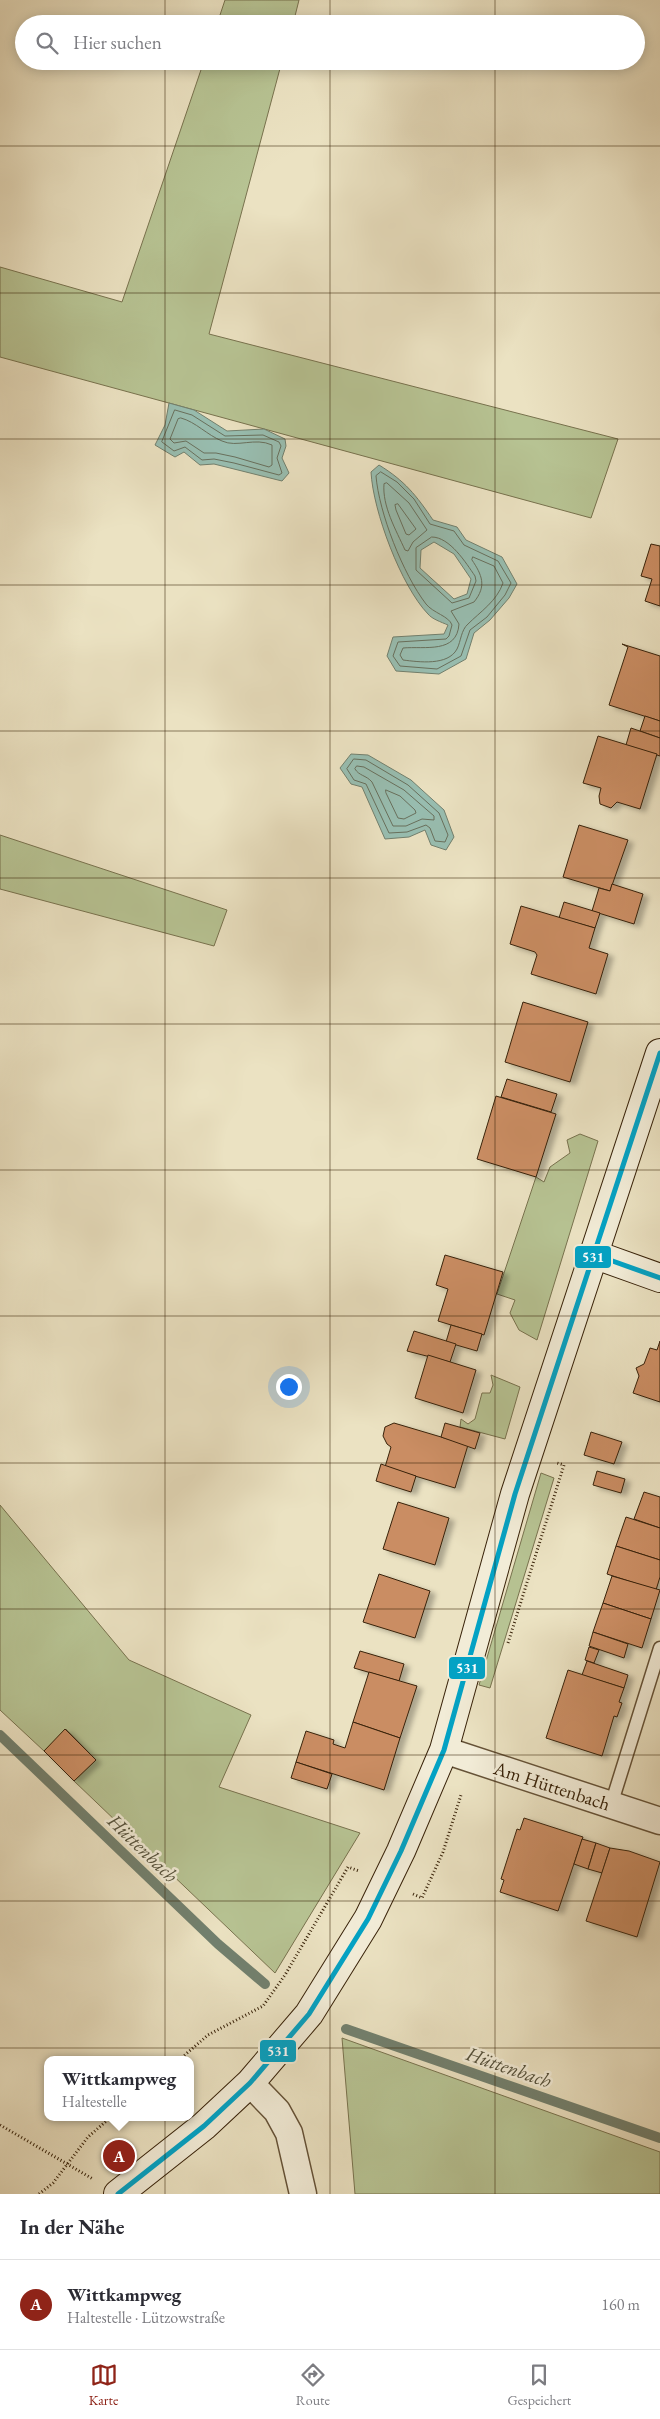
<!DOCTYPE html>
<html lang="de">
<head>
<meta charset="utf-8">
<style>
	:root { --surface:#fff; --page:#f7f7f7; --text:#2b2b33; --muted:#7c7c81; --line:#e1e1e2; --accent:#8f2418 }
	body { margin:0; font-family:"EB Garamond",serif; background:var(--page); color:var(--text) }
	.you { position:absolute; left:288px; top:1386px; width:18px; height:18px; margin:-12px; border:4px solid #fff; border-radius:50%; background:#1a73e8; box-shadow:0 0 0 8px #1a73e833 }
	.badge { display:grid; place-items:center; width:32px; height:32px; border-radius:50%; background:var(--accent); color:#fff; font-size:16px; font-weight:700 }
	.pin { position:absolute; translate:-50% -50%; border:2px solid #fff; box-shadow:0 1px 5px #0006 }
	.popup { position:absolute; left:44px; top:2056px; width:150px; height:65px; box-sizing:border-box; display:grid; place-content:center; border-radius:10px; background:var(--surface); filter:drop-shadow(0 1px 4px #0005); font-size:16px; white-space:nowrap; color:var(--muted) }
	.popup b { font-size:19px; color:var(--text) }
	.popup::after { content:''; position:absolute; left:50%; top:100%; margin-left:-10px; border:10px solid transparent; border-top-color:var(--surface) }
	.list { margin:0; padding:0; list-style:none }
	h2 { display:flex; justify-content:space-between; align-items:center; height:65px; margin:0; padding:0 20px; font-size:21px }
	h2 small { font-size:16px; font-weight:400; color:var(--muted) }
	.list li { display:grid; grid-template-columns:32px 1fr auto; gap:15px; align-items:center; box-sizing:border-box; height:90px; padding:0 20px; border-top:1px solid var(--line) }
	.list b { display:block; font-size:19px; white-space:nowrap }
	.list p { margin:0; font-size:16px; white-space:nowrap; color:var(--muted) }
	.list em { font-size:16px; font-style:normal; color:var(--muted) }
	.icon { flex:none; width:28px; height:28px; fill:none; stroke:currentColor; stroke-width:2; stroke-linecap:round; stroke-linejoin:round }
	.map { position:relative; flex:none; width:660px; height:2194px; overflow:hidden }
	.search { position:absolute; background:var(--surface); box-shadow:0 2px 12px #0003; left:15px; right:15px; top:15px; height:55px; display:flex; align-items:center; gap:12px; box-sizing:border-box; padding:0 18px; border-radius:28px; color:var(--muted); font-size:19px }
	.sheet { height:155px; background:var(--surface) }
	nav { display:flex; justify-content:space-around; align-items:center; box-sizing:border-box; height:70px; border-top:1px solid var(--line); background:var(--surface); font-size:14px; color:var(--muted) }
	nav a { display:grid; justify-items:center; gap:2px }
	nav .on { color:var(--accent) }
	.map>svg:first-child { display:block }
	.green { fill:#b7c393; stroke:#78724e }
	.water { fill:#98beb1; stroke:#72806e; fill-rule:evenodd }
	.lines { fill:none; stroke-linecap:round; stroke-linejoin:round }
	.shore { stroke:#68705d; stroke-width:1 }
	.stream { stroke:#72806e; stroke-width:10 }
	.building { fill:#ca8d64; stroke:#382209; filter:url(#shadow) }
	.lane-casing { stroke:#655237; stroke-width:15 }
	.street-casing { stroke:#655237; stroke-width:29 }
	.secondary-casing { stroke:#382209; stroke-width:30 }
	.path { stroke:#382209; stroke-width:3; stroke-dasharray:1 2.5; stroke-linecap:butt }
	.lane { stroke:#f2ecd7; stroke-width:12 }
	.street { stroke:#f2ecd7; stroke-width:26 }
	.secondary { stroke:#f2ecd7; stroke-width:28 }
	.bus-1-casing { stroke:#f2ecd7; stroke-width:9 }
	.bus-1 { stroke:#03a2c4; stroke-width:5 }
	.grid { fill:none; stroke:#382209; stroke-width:1; stroke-opacity:0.55 }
	.labels { text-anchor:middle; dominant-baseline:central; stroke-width:5; stroke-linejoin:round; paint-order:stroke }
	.street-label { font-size:19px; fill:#382209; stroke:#f2ecd7 }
	.water-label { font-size:20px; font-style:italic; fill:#55513b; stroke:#f2ecd7 }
	.line-badge { stroke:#f2ecd7; stroke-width:2 }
	.badge-label { font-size:14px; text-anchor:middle; font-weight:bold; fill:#fff }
</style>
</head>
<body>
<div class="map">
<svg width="660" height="2194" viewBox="0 0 660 2194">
	<defs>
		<filter id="shadow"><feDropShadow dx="5.5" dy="3" stdDeviation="2.5" flood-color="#0004"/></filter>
	</defs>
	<rect width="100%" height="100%" fill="#ebe2c2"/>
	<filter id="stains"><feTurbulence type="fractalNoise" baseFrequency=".004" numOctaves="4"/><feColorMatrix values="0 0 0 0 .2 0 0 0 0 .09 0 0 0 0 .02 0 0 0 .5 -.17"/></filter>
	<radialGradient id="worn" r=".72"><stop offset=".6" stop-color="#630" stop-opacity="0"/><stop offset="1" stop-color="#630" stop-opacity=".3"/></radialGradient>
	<g class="green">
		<path d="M225 0H299L293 24H217Z"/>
		<path d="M204 61H282L209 334 618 439 591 518 0 357V267L122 302Z"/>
		<path d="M0 835 227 910 214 946 0 889Z"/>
		<path d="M580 1134 598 1141 537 1340 519 1330 510 1313 515 1300 497 1294 536 1177 544 1182 550 1167 570 1153 567 1140Z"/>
		<path d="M491 1375 520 1387 505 1439 460 1427 461 1419 468 1424 475 1419 482 1393H490L493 1385Z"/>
		<path d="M541 1473 554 1478 490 1688 479 1685Z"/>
		<path d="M0 1505 129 1660 251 1715 219 1787 360 1833 275 1973 74 1781 96 1760 66 1729 44 1751 0 1710Z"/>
		<path d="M342 2038 660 2152V2194H355Z"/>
	</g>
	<g class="water">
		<path d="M169 403 194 410 227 431 264 429 285 439 286 446 282 458 289 473 282 481 214 464 200 465 184 452 175 457 155 445 165 425Z"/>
		<path d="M379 465C405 481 416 495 433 520L457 527 466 540 502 557 517 584 509 598 490 620 474 633 466 659 439 674 396 671 387 656 393 637 444 634 448 625C441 622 432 619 428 614 401 586 373 511 371 472ZM434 542 454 554 471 579 467 594 454 599 420 568 421 550Z"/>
		<path d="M351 754 368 755 411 780 444 810 454 837 446 850 431 845 425 830 409 837 385 839 362 787 351 784 340 768Z"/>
	</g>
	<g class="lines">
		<g class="shore">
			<path d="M175 410 192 415 225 436 263 435 279 442 281 446 277 458 282 473 279 475 234 463 214 459 202 460 185 447 174 451 162 442Z"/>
			<path d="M181 418C196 422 207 435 222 441 237 448 255 437 272 445V465L269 467 235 457 216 453H204L186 441 174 443 170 439 178 419Z"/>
			<path d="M381 472 397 482 414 499 430 524 454 531 464 545 498 561 511 583 505 595 487 617 470 630 461 656 437 669 400 666 393 656 398 642 446 639 449 636 452 625C449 616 433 613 426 604 403 574 379 513 376 476Z"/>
			<path d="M387 483 409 503 427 530 413 542 408 551 405 550C396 530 382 506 384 484Z"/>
			<path d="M398 504 416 529 409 535 406 534 396 510 395 505Z"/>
			<path d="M432 537C450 537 466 563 475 576L476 581 469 598 452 603 416 570V548Z"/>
			<path d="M473 557 494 566 503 583C497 601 480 612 468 624 461 630 461 641 457 649 448 666 419 662 403 660L400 655 403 648C425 646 457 654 459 624L451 611 474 602C487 586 482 575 472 560Z"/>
			<path d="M354 759 366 760 408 785 439 813 448 835 445 842 435 841 430 828 426 825 407 832 389 833 366 784 354 780 347 769Z"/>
			<path d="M357 766 364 767 404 790 434 816V820L422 819 406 826H393L372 782C366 775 359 776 355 769Z"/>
			<path d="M386 790 400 796 415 810 416 813 404 819 398 818 386 793Z"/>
		</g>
		<g class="stream">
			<path d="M0 1735 218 1944 265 1984"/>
			<path d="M346 2029 660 2138"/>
		</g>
	</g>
	<g class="building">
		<path d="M651 544 660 546V606L645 601 652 579 641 576Z"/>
		<path d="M622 644 660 656V721L609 705 628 647Z"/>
		<path d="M645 716 660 721V738L640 731Z"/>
		<path d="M631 728 660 738V756L626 745Z"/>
		<path d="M598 736 657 754 640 809 617 802 611 808 600 804 599 796 601 788 583 783Z"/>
		<path d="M579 825 628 840 610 891 563 877Z"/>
		<path d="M612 884 643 894 634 924 592 911 599 888 610 891Z"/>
		<path d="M564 902 600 913 595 928 559 918Z"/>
		<path d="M521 906 595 928 589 948 608 954 596 994 531 974 537 955 535 952 510 944Z"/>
		<path d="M523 1002 588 1022 570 1082 505 1062Z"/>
		<path d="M507 1079 557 1094 551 1112 501 1097Z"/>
		<path d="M496 1096 556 1114 536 1177 477 1159Z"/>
		<path d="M445 1255 503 1272 484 1335 438 1321 448 1289 436 1285Z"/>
		<path d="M451 1325 482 1334 477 1351 446 1342Z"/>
		<path d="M414 1331 456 1344 450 1362 407 1351Z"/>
		<path d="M660 1341V1402L633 1393 639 1376 636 1368 644 1364 650 1348 657 1350Z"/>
		<path d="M428 1355 476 1370 463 1413 415 1398Z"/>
		<path d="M394 1423 468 1445 455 1488 385 1467 391 1447 387 1444 383 1436 385 1427Z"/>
		<path d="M445 1423 480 1433 475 1449 441 1437Z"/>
		<path d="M591 1432 622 1442 614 1464 584 1455Z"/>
		<path d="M381 1464 416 1476 411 1492 376 1481Z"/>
		<path d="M597 1471 625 1479 621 1493 593 1485Z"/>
		<path d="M644 1492 660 1497V1528L634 1519Z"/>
		<path d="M398 1502 449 1518 435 1565 383 1549Z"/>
		<path d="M626 1517 660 1528V1560L616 1546Z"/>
		<path d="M616 1546 660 1560V1577L656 1590 607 1574Z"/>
		<path d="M379 1574 430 1591 415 1638 363 1622Z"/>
		<path d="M612 1576 660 1590 651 1619 603 1603Z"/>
		<path d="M603 1603 651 1619 642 1648 593 1632Z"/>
		<path d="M593 1632 628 1644 624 1658 589 1646Z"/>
		<path d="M589 1647 599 1650 594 1663 585 1660Z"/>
		<path d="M360 1651 404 1664 399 1681 354 1668Z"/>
		<path d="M587 1661 628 1675 624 1688 582 1675Z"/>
		<path d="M568 1670 624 1688 619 1702 622 1703 617 1717 614 1716 602 1756 546 1738Z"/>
		<path d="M369 1672 417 1686 400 1738 353 1722Z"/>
		<path d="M353 1722 400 1738 384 1790 296 1762 306 1731 334 1740 333 1744 345 1748Z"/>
		<path d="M65 1729 96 1760 74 1781 44 1751Z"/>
		<path d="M296 1762 332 1774 327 1789 291 1778Z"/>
		<path d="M524 1818 583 1837 558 1911 500 1892 504 1880 501 1879 517 1829 520 1830Z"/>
		<path d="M582 1839 596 1843 588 1869 574 1864Z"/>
		<path d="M596 1843 610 1848 602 1873 588 1869Z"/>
		<path d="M610 1848 629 1851 660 1862 637 1937 586 1921Z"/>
	</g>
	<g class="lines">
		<g class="lane-casing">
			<path id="lane" d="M611 1805 660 1648"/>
		</g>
		<g class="street-casing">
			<g id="street">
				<path d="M444 1750 660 1821"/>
				<path d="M250 2083 277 2111 289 2133 303 2194"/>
			</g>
		</g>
		<g class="secondary-casing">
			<g id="secondary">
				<path d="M593 1254 660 1278"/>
				<path d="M118 2194 204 2126 250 2083 309 2014 368 1919 401 1851 444 1750 515 1494 660 1053"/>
			</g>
		</g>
		<g class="path">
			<path d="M508 1643 564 1465 557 1463"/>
			<path d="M413 1894 422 1898 443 1852 461 1795"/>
			<path d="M179 2060 208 2035 263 2006 285 1975 348 1867 359 1871"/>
			<path d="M0 2125 93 2179"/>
			<path d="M39 2194 53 2183 88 2137 111 2117"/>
		</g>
		<use href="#lane" class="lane"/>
		<use href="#street" class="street"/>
		<use href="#secondary" class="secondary"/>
		<g class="bus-1-casing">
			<g id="bus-1">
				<path d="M593 1254 660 1278"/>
				<path d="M118 2194 204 2126 250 2083 309 2014 368 1919 401 1851 444 1750 515 1494 660 1053"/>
			</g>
		</g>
		<use href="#bus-1" class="bus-1"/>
	</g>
	<path class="grid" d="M165 0V24M330 0V24M495 0V24M165 61V2194M330 61V2194M495 61V2194M0 146H660M0 293H660M0 439H660M0 585H660M0 731H660M0 878H660M0 1024H660M0 1170H660M0 1316H660M0 1463H660M0 1609H660M0 1755H660M0 1901H660M0 2048H660"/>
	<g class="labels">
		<g class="street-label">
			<text transform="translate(552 1786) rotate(18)">Am Hüttenbach</text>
		</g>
		<g class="water-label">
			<text transform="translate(143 1848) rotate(44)">Hüttenbach</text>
			<text transform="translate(509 2067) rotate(19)">Hüttenbach</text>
		</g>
	</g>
	<g class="line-badge">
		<rect x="574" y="1245" width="38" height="24" rx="5" fill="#03a2c4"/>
		<rect x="448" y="1656" width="38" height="24" rx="5" fill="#03a2c4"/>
		<rect x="259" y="2039" width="38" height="24" rx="5" fill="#03a2c4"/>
	</g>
	<g class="badge-label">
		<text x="593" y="1262">531</text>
		<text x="467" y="1673">531</text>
		<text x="278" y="2056">531</text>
	</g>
	<rect width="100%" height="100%" filter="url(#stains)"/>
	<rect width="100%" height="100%" fill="url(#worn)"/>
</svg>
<div class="you"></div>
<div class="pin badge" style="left:119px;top:2156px">A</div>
<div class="popup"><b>Wittkampweg</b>Haltestelle</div>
<div class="search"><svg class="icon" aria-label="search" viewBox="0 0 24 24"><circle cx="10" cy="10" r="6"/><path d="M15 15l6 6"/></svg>Hier suchen</div>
</div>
<section class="sheet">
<h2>In der Nähe<small></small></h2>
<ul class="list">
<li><span class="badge">A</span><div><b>Wittkampweg</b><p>Haltestelle · Lützowstraße</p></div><em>160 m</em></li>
</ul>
</section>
<nav>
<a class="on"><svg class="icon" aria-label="map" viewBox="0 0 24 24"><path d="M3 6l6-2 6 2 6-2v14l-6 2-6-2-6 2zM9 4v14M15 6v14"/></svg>Karte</a>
<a><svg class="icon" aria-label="directions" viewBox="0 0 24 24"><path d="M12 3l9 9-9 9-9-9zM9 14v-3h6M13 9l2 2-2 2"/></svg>Route</a>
<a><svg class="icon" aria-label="saved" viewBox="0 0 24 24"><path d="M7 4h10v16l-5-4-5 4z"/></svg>Gespeichert</a>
</nav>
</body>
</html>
